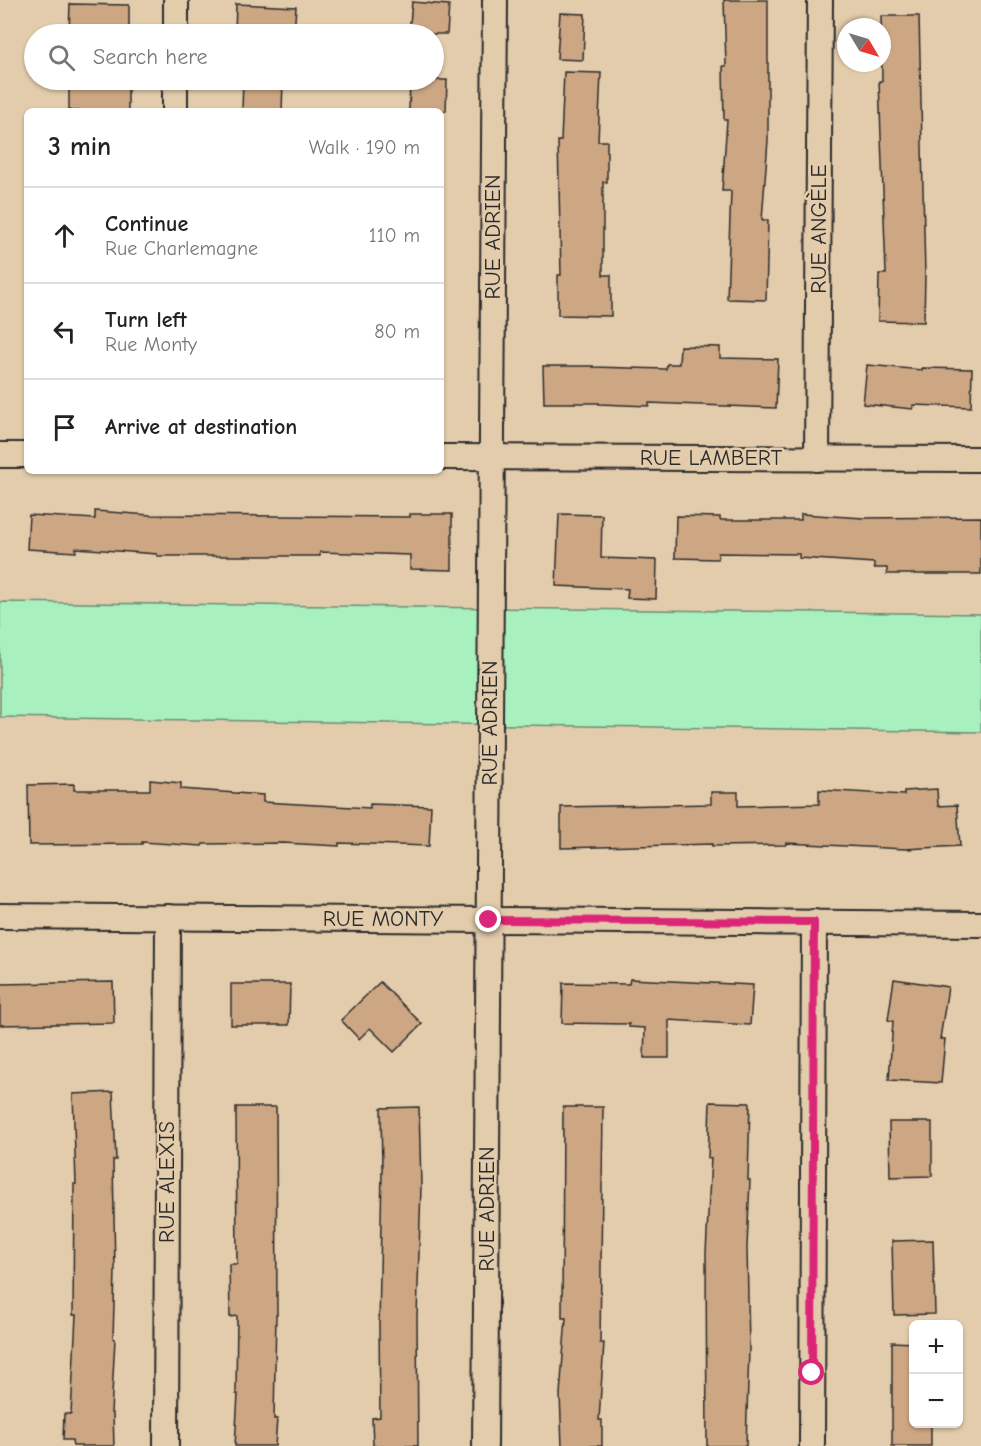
<!DOCTYPE html>
<html lang="en">
<head>
<meta charset="utf-8">
<style>
	:root { --surface:#fff; --page:#f6f6f6; --text:#222; --muted:#767676; --line:#e0e0e0 }
	body { margin:0; font-family:"Comic Neue",sans-serif; background:var(--page); color:var(--text) }
	.controls { position:absolute; right:18px; bottom:18px; display:grid; overflow:hidden; border-radius:9px; box-shadow:0 2px 4px #0004 }
	.controls button { width:54px; height:54px; display:grid; place-items:center; padding:0; border:0; border-bottom:2px solid var(--line); background:var(--surface); color:var(--text); font:30px sans-serif }
	.compass { position:absolute; left:837px; top:18px; width:54px; height:54px; border-radius:50%; background:var(--surface); box-shadow:0 2px 4px #0004; rotate:128deg }
	.stop { position:absolute; width:18px; height:18px; margin:-14px; border:4px solid #db2777; border-radius:50%; background:#fff }
	.stop.end { background:#db2777; border-color:#fff; box-shadow:0 2px 6px #0008 }
	.list { margin:0; padding:0; list-style:none }
	h2 { display:flex; justify-content:space-between; align-items:center; height:78px; margin:0; padding:0 24px; font-size:26px }
	h2 small { font-size:20px; font-weight:400; color:var(--muted) }
	.list li { display:grid; grid-template-columns:39px 1fr auto; gap:18px; align-items:center; box-sizing:border-box; height:96px; padding:0 24px; border-top:2px solid var(--line) }
	.list b { display:block; font-size:22px; white-space:nowrap }
	.list p { margin:0; font-size:20px; white-space:nowrap; color:var(--muted) }
	.list em { font-size:20px; font-style:normal; color:var(--muted) }
	.icon { flex:none; width:33px; height:33px; fill:none; stroke:currentColor; stroke-width:2; stroke-linecap:round; stroke-linejoin:round }
	.map { position:relative; flex:none; width:981px; height:1446px; overflow:hidden }
	.search { position:absolute; background:var(--surface); box-shadow:0 2px 4px #0004; left:24px; top:24px; width:420px; height:66px; display:flex; align-items:center; gap:15px; box-sizing:border-box; padding:0 21px; border-radius:33px; color:var(--muted); font-size:22px }
	.panel { position:absolute; background:var(--surface); box-shadow:0 2px 4px #0004; left:24px; top:108px; width:420px; height:366px; border-radius:9px }
	.map>svg:first-child { display:block }
	.green { fill:#a8f1bf; stroke:#6a8e75; stroke-width:1.5 }
	.building { fill:#cda784; stroke:#2b2b2b; stroke-width:1.5 }
	.lines { fill:none; stroke-linecap:round; stroke-linejoin:round }
	.minor-casing { stroke:#2b2b2b; stroke-width:28 }
	.minor { stroke:#e3ccac; stroke-width:24 }
	.route { stroke:#db2777; stroke-width:8 }
	.labels { text-anchor:middle; dominant-baseline:central; stroke-width:5; stroke-linejoin:round; paint-order:stroke }
	.street-label { font-size:22px; fill:#2b2b2b; stroke:#e3ccac }
</style>
</head>
<body>
<div class="map">
<svg width="981" height="1446" viewBox="0 0 981 1446">
	<rect width="100%" height="100%" fill="#e3ccac"/>
	<filter id="ink" filterUnits="userSpaceOnUse"><feTurbulence type="fractalNoise" baseFrequency=".0167" numOctaves="2"/><feDisplacementMap in="SourceGraphic" scale="12" xChannelSelector="R" yChannelSelector="G"/><feConvolveMatrix kernelMatrix="1 2 1 2 8 2 1 2 1" color-interpolation-filters="sRGB"/></filter>
	<g filter="url(#ink)">
		<path class="green" d="M0 602 981 614V732L0 717Z"/>
		<g class="building">
			<path d="M724 0H768V140L762 220H768L766 300 727 299 731 191H722L727 120H724L723 66H726Z"/>
			<path d="M412 2 449 5 447 34H409Z"/>
			<path d="M70 4 129 5V34H69Z"/>
			<path d="M236 4 296 7 294 34H235Z"/>
			<path d="M560 13 585 14 583 60 557 59Z"/>
			<path d="M881 16H919L925 275 924 322 878 321 879 274H886L879 81H882Z"/>
			<path d="M564 72 601 73 598 141H607V182H603V275H611V316L558 315V275H561L558 141H561Z"/>
			<rect x="69" y="80" width="59" height="31"/>
			<path d="M243 80H283L282 111H242Z"/>
			<path d="M410 80H447L446 111H409Z"/>
			<path d="M680 346 720 347V358L778 359 776 408 649 403V406L599 404V403H544L543 366H593V367L666 369 667 364H679Z"/>
			<path d="M867 365 922 370V368L972 369 971 407 913 405V409L863 404Z"/>
			<path d="M95 511 150 515 410 517V514H452V570L410 569V555L320 552V556H157V554L76 548V552L27 549 29 515 95 519Z"/>
			<path d="M559 514 602 515 601 558 657 560 656 599 627 598 628 589 556 586Z"/>
			<path d="M801 514 863 518 981 517V574H887V568H874V563L799 558V554L718 553V559L675 558 676 516 720 517V520H801Z"/>
			<path d="M150 780 181 783V789L263 795V802L370 808V804L431 806 429 846 339 843V846L283 843 203 844 202 846 142 842V844L29 845 28 785 74 784V790H150Z"/>
			<path d="M937 789 938 806 957 805 960 846 905 849 786 843V845L712 846V844L561 848V807L711 804V792H738V806L819 804V790L904 795V791Z"/>
			<path d="M630 979 753 985 750 1025 669 1020V1058H644L645 1028 629 1027V1024L562 1023 563 983 629 984Z"/>
			<path d="M894 979 948 987 940 1039H945L941 1083 889 1080 893 1021 888 1020Z"/>
			<path d="M113 982 114 1023 0 1025V984Z"/>
			<path d="M380 982 422 1024 394 1052 370 1028 359 1039 341 1020Z"/>
			<path d="M231 984H290L289 1025H231Z"/>
			<path d="M113 1092 116 1160H113L115 1271 113 1338 115 1339 111 1413H113L114 1446H73L72 1440H63L64 1414H71L76 1315H73L74 1184H76L73 1094Z"/>
			<path d="M710 1102 750 1103 748 1180H750L747 1247 749 1349 746 1446H707L706 1253 711 1158H708Z"/>
			<path d="M236 1107H276L277 1315H276L274 1419H277L275 1446H235L238 1394H236L237 1316 230 1317 229 1264H237Z"/>
			<path d="M419 1107 421 1186 417 1318 418 1446H373L372 1418 380 1417 379 1326 382 1170 381 1108Z"/>
			<path d="M563 1107H603L600 1343H604L599 1420H602V1446H562L560 1394 566 1318H562Z"/>
			<path d="M889 1122H932V1176L890 1177Z"/>
			<path d="M933 1240 935 1314 894 1315 892 1241Z"/>
			<path d="M892 1342 914 1343V1424H931V1446H892Z"/>
		</g>
		<g class="lines">
			<g class="minor-casing">
				<g id="minor">
					<path d="M176 34V0"/>
					<path d="M175 111V80"/>
					<path d="M0 455H27"/>
					<path d="M441 457 981 459"/>
					<path d="M817 459 820 0"/>
					<path d="M0 916 981 924"/>
					<path d="M166 1446 168 917"/>
					<path d="M485 1446 495 0"/>
					<path d="M812 1446 814 922"/>
				</g>
			</g>
			<use href="#minor" class="minor"/>
		</g>
	</g>
	<g class="lines" filter="url(#ink)">
		<path class="route" d="M489 920 814 922 812 1373"/>
	</g>
	<g class="labels">
		<g class="street-label">
			<text transform="translate(819 229) rotate(-90)">RUE ANGÈLE</text>
			<text transform="translate(493 237) rotate(-90)">RUE ADRIEN</text>
			<text x="711" y="458">RUE LAMBERT</text>
			<text transform="translate(490 723) rotate(-90)">RUE ADRIEN</text>
			<text x="383" y="919">RUE MONTY</text>
			<text transform="translate(167 1182) rotate(-90)">RUE ALEXIS</text>
			<text transform="translate(487 1209) rotate(-90)">RUE ADRIEN</text>
		</g>
	</g>
</svg>
<div class="controls">
<button>+</button>
<button>−</button>
</div>
<svg class="compass" viewBox="-18 -18 36 36"><path d="M0-13l5 13h-10z" fill="#e53935"/><path d="M0 13l5-13h-10z" fill="#767676"/></svg>
<div class="stop" style="left:812px;top:1373px"></div>
<div class="stop end" style="left:489px;top:920px"></div>
<div class="search"><svg class="icon" aria-label="search" viewBox="0 0 24 24"><circle cx="10" cy="10" r="6"/><path d="M15 15l6 6"/></svg>Search here</div>
<section class="panel">
<h2>3 min<small>Walk · 190 m</small></h2>
<ul class="list">
<li><svg class="icon" aria-label="ahead" viewBox="0 0 24 24"><path d="M12 20V5M6 11l6-6 6 6"/></svg><div><b>Continue</b><p>Rue Charlemagne</p></div><em>110 m</em></li>
<li><svg class="icon" aria-label="left" viewBox="0 0 24 24"><path d="M17 20v-9H6M10 6l-5 5 5 5"/></svg><div><b>Turn left</b><p>Rue Monty</p></div><em>80 m</em></li>
<li><svg class="icon" aria-label="arrive" viewBox="0 0 24 24"><path d="M6 21V4h12l-3 4 3 4H6"/></svg><div><b>Arrive at destination</b></div></li>
</ul>
</section>
</div>
</body>
</html>
